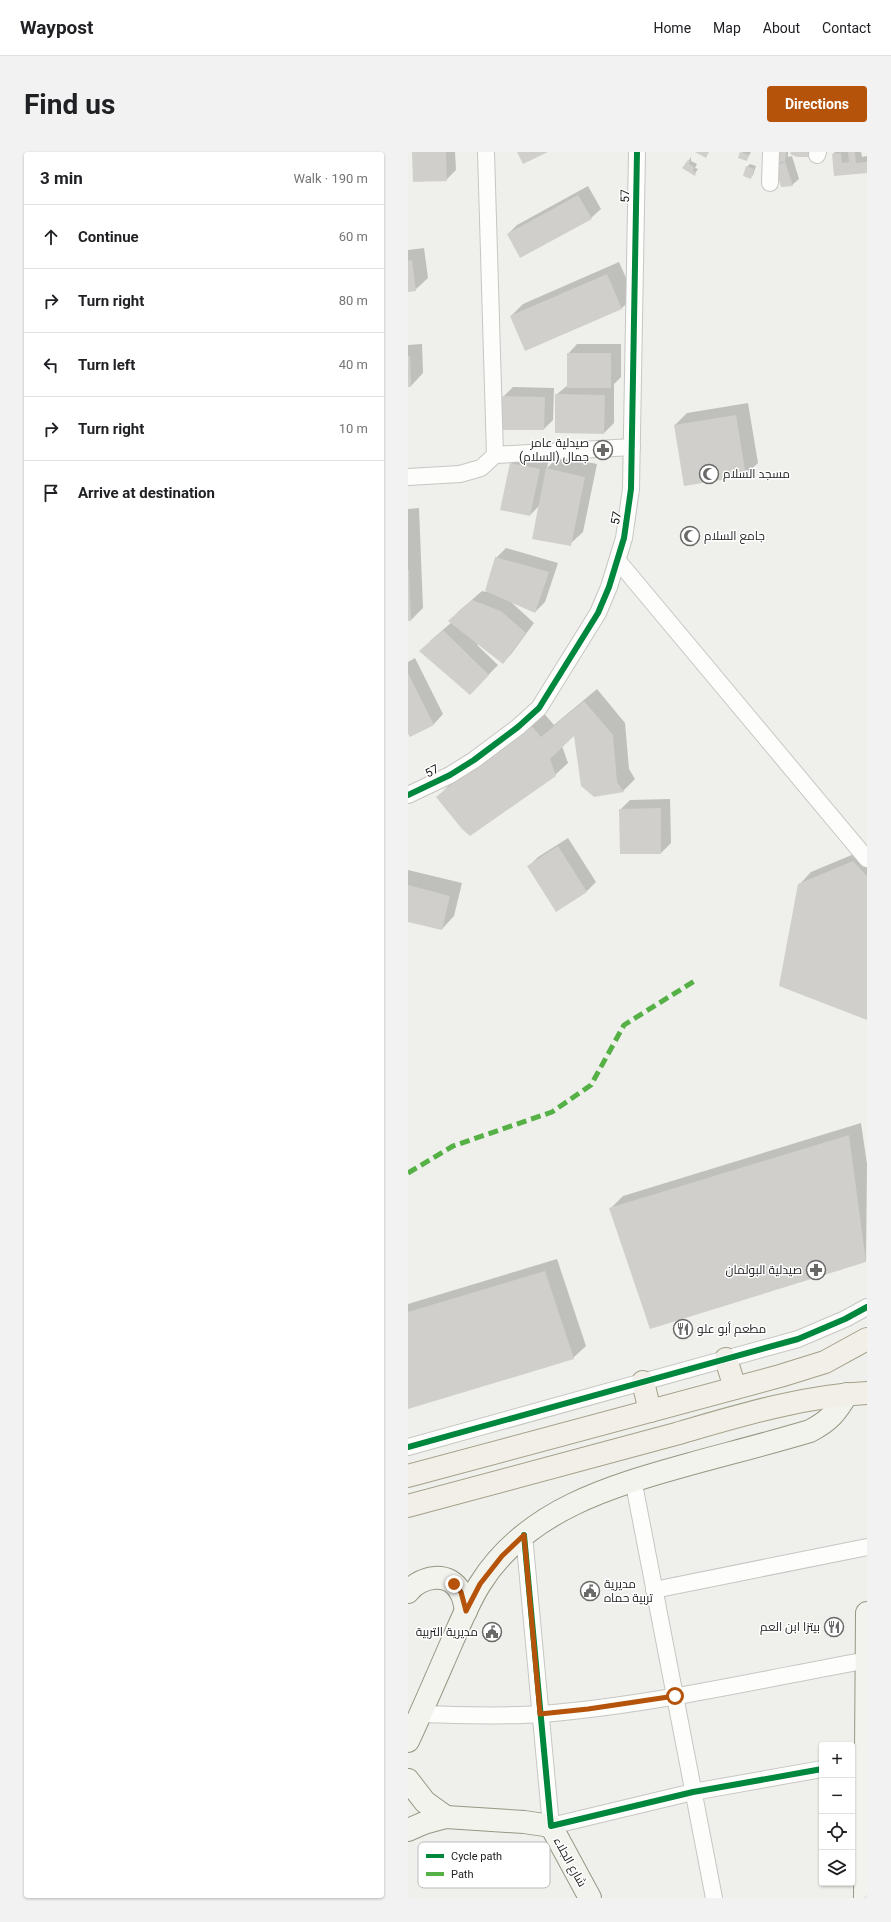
<!DOCTYPE html>
<html lang="en">
<head>
<meta charset="utf-8">
<style>
	:root { --surface:#fff; --page:#f2f2f2; --text:#202124; --muted:#757577; --line:#e0e0e0; --accent:#b45309 }
	body { margin:0; font-family:Roboto,Cairo,sans-serif; background:var(--page); color:var(--text) }
	.controls { position:absolute; right:12px; bottom:12px; display:grid; overflow:hidden; border-radius:4px; box-shadow:0 1px 3px #0004 }
	.controls button { width:36px; height:36px; display:grid; place-items:center; padding:0; border:0; border-bottom:1px solid var(--line); background:var(--surface); color:var(--text); font:20px sans-serif }
	.stop { position:absolute; width:12px; height:12px; margin:-9px; border:3px solid #b45309; border-radius:50%; background:#fff }
	.stop.end { background:#b45309; border-color:#fff; box-shadow:0 1px 4px #0008 }
	.list { margin:0; padding:0; list-style:none }
	h2 { display:flex; justify-content:space-between; align-items:center; height:52px; margin:0; padding:0 16px; font-size:17px }
	h2 small { font-size:13px; font-weight:400; color:var(--muted) }
	.list li { display:grid; grid-template-columns:26px 1fr auto; gap:12px; align-items:center; box-sizing:border-box; height:64px; padding:0 16px; border-top:1px solid var(--line) }
	.list b { display:block; font-size:15px; white-space:nowrap }
	.list em { font-size:13px; font-style:normal; color:var(--muted) }
	.icon { flex:none; width:22px; height:22px; fill:none; stroke:currentColor; stroke-width:2; stroke-linecap:round; stroke-linejoin:round }
	.map { position:relative; flex:none; width:459px; height:1746px; overflow:hidden; border-radius:4px }
	header { display:flex; align-items:center; gap:24px; box-sizing:border-box; height:56px; padding:0 20px; background:var(--surface); border-bottom:1px solid var(--line) }
	header strong { font-size:19px }
	nav { display:flex; gap:22px; margin-inline-start:auto; font-size:14px }
	.intro { display:flex; align-items:center; justify-content:space-between; box-sizing:border-box; height:96px; padding:0 24px }
	h1 { margin:0; font-size:28px }
	.button { padding:10px 18px; border-radius:4px; background:var(--accent); color:#fff; font-size:14px; font-weight:700 }
	main { display:flex; gap:24px; padding:0 24px }
	aside { flex:1; background:var(--surface); border-radius:4px; box-shadow:0 1px 3px #0004 }
	.map>svg:first-child { display:block }
	.shadow { fill:#0003 }
	.building { fill:#d0cfcc }
	.lines { fill:none; stroke-linecap:round; stroke-linejoin:round }
	.street-casing { stroke:#c6c6c4; stroke-width:18 }
	.secondary-casing { stroke:#939984; stroke-width:24 }
	.primary-casing { stroke:#a4a089; stroke-width:24 }
	.street { stroke:#fdfdfc; stroke-width:16 }
	.secondary { stroke:#f2f3ed; stroke-width:22 }
	.primary { stroke:#f1efe8; stroke-width:22 }
	.quiet { stroke:#55b145; stroke-width:5; stroke-dasharray:10 5; stroke-linecap:butt }
	.cycleway-casing { stroke:#fff; stroke-width:8 }
	.cycleway { stroke:#00873e; stroke-width:6 }
	.route { stroke:#b45309; stroke-width:5 }
	.labels { text-anchor:middle; dominant-baseline:central; stroke-width:3; stroke-linejoin:round; paint-order:stroke }
	.street-label { font-size:12px; fill:#212121; stroke:#fff }
	.poi-label { font-size:12px; fill:#212121; stroke:#fff; text-anchor:end }
	.key { fill:#fff; stroke:#bcbcbc; stroke-width:1 }
	.key-label { font-size:11px; fill:#212121 }
</style>
</head>
<body>
<header>
<strong>Waypost</strong>
<nav><a>Home</a><a>Map</a><a>About</a><a>Contact</a></nav>
</header>
<div class="intro"><h1>Find us</h1><a class="button">Directions</a></div>
<main>
<aside>
<h2>3 min<small>Walk · 190 m</small></h2>
<ul class="list">
<li><svg class="icon" aria-label="ahead" viewBox="0 0 24 24"><path d="M12 20V5M6 11l6-6 6 6"/></svg><div><b>Continue</b></div><em>60 m</em></li>
<li><svg class="icon" aria-label="right" viewBox="0 0 24 24"><path d="M7 20v-9h11M14 6l5 5-5 5"/></svg><div><b>Turn right</b></div><em>80 m</em></li>
<li><svg class="icon" aria-label="left" viewBox="0 0 24 24"><path d="M17 20v-9H6M10 6l-5 5 5 5"/></svg><div><b>Turn left</b></div><em>40 m</em></li>
<li><svg class="icon" aria-label="right" viewBox="0 0 24 24"><path d="M7 20v-9h11M14 6l5 5-5 5"/></svg><div><b>Turn right</b></div><em>10 m</em></li>
<li><svg class="icon" aria-label="arrive" viewBox="0 0 24 24"><path d="M6 21V4h12l-3 4 3 4H6"/></svg><div><b>Arrive at destination</b></div></li>
</ul>
</aside>
<div class="map">
<svg width="459" height="1746" viewBox="0 0 459 1746">
	<rect width="100%" height="100%" fill="#efefeb"/>
	<g class="shadow">
		<path d="M5 0H47L48 18 38 28Z"/>
		<path d="M334 0H343L339 7Z"/>
		<path d="M366 0H380V5L384 4 391 27 384 33 368 14 374 8Z"/>
		<path d="M427 0H453L454 5 459 4V20L427 23 425 2Z"/>
		<path d="M283 5V9L289 12 287 16 290 17 286 23 276 16Z"/>
		<path d="M342 12 348 14 345 23 342 26 339 15Z"/>
		<path d="M180 34 193 57 183 66 100 82 109 73Z"/>
		<path d="M16 96 20 126 7 138 0 139V98Z"/>
		<path d="M211 110 226 144 214 156 118 198 103 164 115 152Z"/>
		<path d="M14 192 15 221 3 234H0V193Z"/>
		<path d="M169 192H213V225L206 232V271L196 281 148 243 160 233V202Z"/>
		<path d="M105 235 146 236 145 268 136 277 95 245Z"/>
		<path d="M340 251 350 311 337 323 267 273 279 261Z"/>
		<path d="M113 302 141 308 139 316 151 304 189 312 175 380 162 392 131 354 122 363 103 312Z"/>
		<path d="M11 356 15 456 3 468H0V357Z"/>
		<path d="M98 396 150 411 137 450 127 460 103 450 126 471 104 501 95 511 70 492 69 493 90 513 62 542 22 489 44 470 42 469 51 459 74 439 78 440 88 406Z"/>
		<path d="M7 506 35 562 26 572 2 584 0 580V510Z"/>
		<path d="M189 537 217 571 221 617 227 627 215 639 167 582 154 594 160 611 147 623 29 646 41 633 133 558 146 573Z"/>
		<path d="M262 647 263 691 253 701 212 658 222 648Z"/>
		<path d="M160 686 188 730 179 739 120 715 130 705Z"/>
		<path d="M458 697 459 699V867L391 733 403 720Z"/>
		<path d="M0 718 54 731 46 764 34 777 0 769Z"/>
		<path d="M453 971 459 1012 458 1109 242 1176 203 1056 215 1044Z"/>
		<path d="M149 1107 178 1194 165 1206 0 1256V1152Z"/>
	</g>
	<g class="building">
		<path d="M4 0H38L39 29 5 30Z"/>
		<path d="M109 0H140L115 12Z"/>
		<path d="M287 0H301L298 6Z"/>
		<path d="M332 0 341 3 339 9 330 6Z"/>
		<path d="M365 0H378L377 10 365 9Z"/>
		<path d="M383 0H402L403 5H389L382 2Z"/>
		<path d="M440 0H447L448 11 459 10V21L426 24 424 2 433 1 434 11 441 10Z"/>
		<path d="M280 8 282 9 281 12 286 15 285 19 288 20 287 24 274 16Z"/>
		<path d="M377 10 385 34 373 35 367 14Z"/>
		<path d="M338 14 346 17 343 27 335 24Z"/>
		<path d="M170 43 184 67 112 106 99 82Z"/>
		<path d="M4 108 8 139 0 140V109Z"/>
		<path d="M199 122 214 157 117 199 102 164Z"/>
		<rect x="159" y="201" width="44" height="35"/>
		<path d="M0 204H2L3 235H0Z"/>
		<path d="M147 242 197 243 196 282 147 281Z"/>
		<path d="M94 244 137 245 136 278H94Z"/>
		<path d="M328 263 338 324 276 334 266 273Z"/>
		<path d="M102 311 132 317 122 364 92 358Z"/>
		<path d="M138 316 177 325 163 394 124 387Z"/>
		<path d="M87 405 141 420 127 461 77 439Z"/>
		<path d="M0 418H1L3 469H0Z"/>
		<path d="M64 448 93 459 118 481 95 512 40 469Z"/>
		<path d="M35 478 81 523 62 543 11 499Z"/>
		<path d="M0 521 26 573 2 585 0 582Z"/>
		<path d="M176 549 205 583 209 630 216 640 186 645 173 634 166 584 142 607 148 624 62 684 54 677 28 645 120 570 133 585Z"/>
		<path d="M253 656V702H212L211 657Z"/>
		<path d="M150 694 179 740 148 760 119 714Z"/>
		<path d="M445 709 459 724V868L371 834 390 732Z"/>
		<path d="M0 733 42 744 34 778 0 770Z"/>
		<path d="M441 983 458 1110 242 1177 201 1056Z"/>
		<path d="M137 1119 166 1207 0 1257V1160Z"/>
	</g>
	<g class="lines">
		<g class="street-casing">
			<g id="street">
				<path d="M409 3 410 0"/>
				<path d="M362 31 363 0"/>
				<path d="M87 303 224 295"/>
				<path d="M0 325 52 322 73 316 87 303 78 0"/>
				<path d="M210 409 459 707"/>
				<path d="M0 643 42 623 66 608 110 575 131 556 190 461 201 435 216 386 223 337 229 0"/>
				<path d="M0 1295 390 1187 437 1167 459 1155"/>
				<path d="M225 1327 306 1746"/>
				<path d="M116 1383 143 1674 285 1640 414 1617"/>
				<path d="M246 1438 459 1395"/>
				<path d="M13 1562C53 1563 94 1565 134 1562 243 1553 351 1528 459 1508"/>
			</g>
		</g>
		<g class="secondary-casing">
			<g id="secondary">
				<path d="M0 1440C13 1424 42 1418 53 1441 56 1446 57 1453 58 1459"/>
				<path d="M0 1589C15 1557 29 1524 43 1492 52 1472 60 1451 72 1432 118 1358 203 1334 282 1312 322 1301 362 1291 402 1279 421 1269 428 1261 439 1242"/>
				<path d="M0 1628 17 1650 38 1665"/>
				<path d="M0 1678 16 1671 38 1665 116 1670 143 1674 182 1746"/>
				<path d="M457 1746 459 1461"/>
			</g>
		</g>
		<g class="primary-casing">
			<g id="primary">
				<path d="M318 1207 327 1236"/>
				<path d="M235 1230 242 1259"/>
				<path d="M0 1324 372 1224 417 1210 459 1187"/>
				<path d="M0 1354C88 1330 176 1306 264 1283 327 1265 393 1244 459 1241"/>
			</g>
		</g>
		<use href="#street" class="street"/>
		<use href="#secondary" class="secondary"/>
		<use href="#primary" class="primary"/>
		<path class="quiet" d="M0 1021 45 994 144 960 183 933 216 873 288 828"/>
		<g class="cycleway-casing">
			<g id="cycleway">
				<path d="M0 643 42 623 66 608 110 575 131 556 190 461 201 435 216 386 223 337 229 0"/>
				<path d="M0 1295 390 1187 437 1167 459 1155"/>
				<path d="M116 1383 143 1674 285 1640 414 1617"/>
			</g>
		</g>
		<use href="#cycleway" class="cycleway"/>
	</g>
	<g class="lines">
		<path class="route" d="M46 1432 53 1440 58 1459 72 1432 94 1404 116 1383 132 1562 180 1557 267 1544"/>
	</g>
	<defs>
		<g id="pharmacy-ring" transform="scale(1)"><circle r="9.5" fill="#fff" stroke="#696968" stroke-width="1.5"/><path d="M-2-6h4v4h4v4h-4v4h-4v-4h-4v-4h4Z" fill="#696968"/></g>
		<g id="mosque-ring" transform="scale(1)"><circle r="9.5" fill="#fff" stroke="#696968" stroke-width="1.5"/><path d="M3.5-4.9A6 6 0 1 0 3.5 4.9A5 5 0 1 1 3.5-4.9Z" fill="#696968"/></g>
		<g id="restaurant-ring" transform="scale(1)"><circle r="9.5" fill="#fff" stroke="#696968" stroke-width="1.5"/><path d="M-5-6h1v4h1v-4h1v4h1v-4h1v5L-1.5 .5V6h-2V.5L-5-1ZM5-6V6H3V1.5H1.5Q1.5-4 5-6Z" fill="#696968"/></g>
		<g id="civic-ring" transform="scale(1)"><circle r="9.5" fill="#fff" stroke="#696968" stroke-width="1.5"/><path d="M-.6-6.5H3V-4.5H.6V-3L4-1V1h2V6H-6V1h2V-1L-.6-3ZM-1.2 2.5V6h2.4V2.5Z" fill="#696968"/></g>
	</defs>
	<g fill-rule="evenodd">
		<use href="#pharmacy-ring" x="195" y="298"/>
		<use href="#mosque-ring" x="301" y="322"/>
		<use href="#mosque-ring" x="282" y="384"/>
		<use href="#pharmacy-ring" x="408" y="1118"/>
		<use href="#restaurant-ring" x="275" y="1177"/>
		<use href="#civic-ring" x="182" y="1439"/>
		<use href="#restaurant-ring" x="426" y="1475"/>
		<use href="#civic-ring" x="84" y="1480"/>
	</g>
	<g class="labels">
		<g class="street-label">
			<text transform="translate(217 44) rotate(-89)">57</text>
			<text transform="translate(208 366) rotate(-80)">57</text>
			<text transform="translate(24 619) rotate(-27)">57</text>
			<text transform="translate(162 1710) rotate(61)">شارع الجلاء</text>
		</g>
		<g class="poi-label">
			<text x="181" y="291">صيدلية عامر<tspan x="181" dy="14">جمال (السلام)</tspan></text>
			<text x="315" y="322" text-anchor="start">مسجد السلام</text>
			<text x="296" y="384" text-anchor="start">جامع السلام</text>
			<text x="394" y="1118">صيدلية البولمان</text>
			<text x="289" y="1177" text-anchor="start">مطعم أبو علو</text>
			<text x="196" y="1432" text-anchor="start">مديرية<tspan x="196" dy="14">تربية حماه</tspan></text>
			<text x="412" y="1475">بيتزا ابن العم</text>
			<text x="70" y="1480">مديرية التربية</text>
		</g>
	</g>
	<rect x="10" y="1690" width="132" height="46" rx="6" class="key"/>
	<rect x="18" y="1702" width="18" height="4" fill="#00873e"/>
	<rect x="18" y="1720" width="18" height="4" fill="#55b145"/>
	<g class="key-label">
		<text x="43" y="1708">Cycle path</text>
		<text x="43" y="1726">Path</text>
	</g>
</svg>
<div class="controls">
<button>+</button>
<button>−</button>
<button><svg class="icon" aria-label="locate" viewBox="0 0 24 24"><circle cx="12" cy="12" r="6"/><path d="M12 2v4M12 18v4M2 12h4M18 12h4"/></svg></button>
<button><svg class="icon" aria-label="layers" viewBox="0 0 24 24"><path d="M12 4l9 5-9 5-9-5zM3 14l9 5 9-5"/></svg></button>
</div>
<div class="stop" style="left:267px;top:1544px"></div>
<div class="stop end" style="left:46px;top:1432px"></div>
</div>
</main>
</body>
</html>
